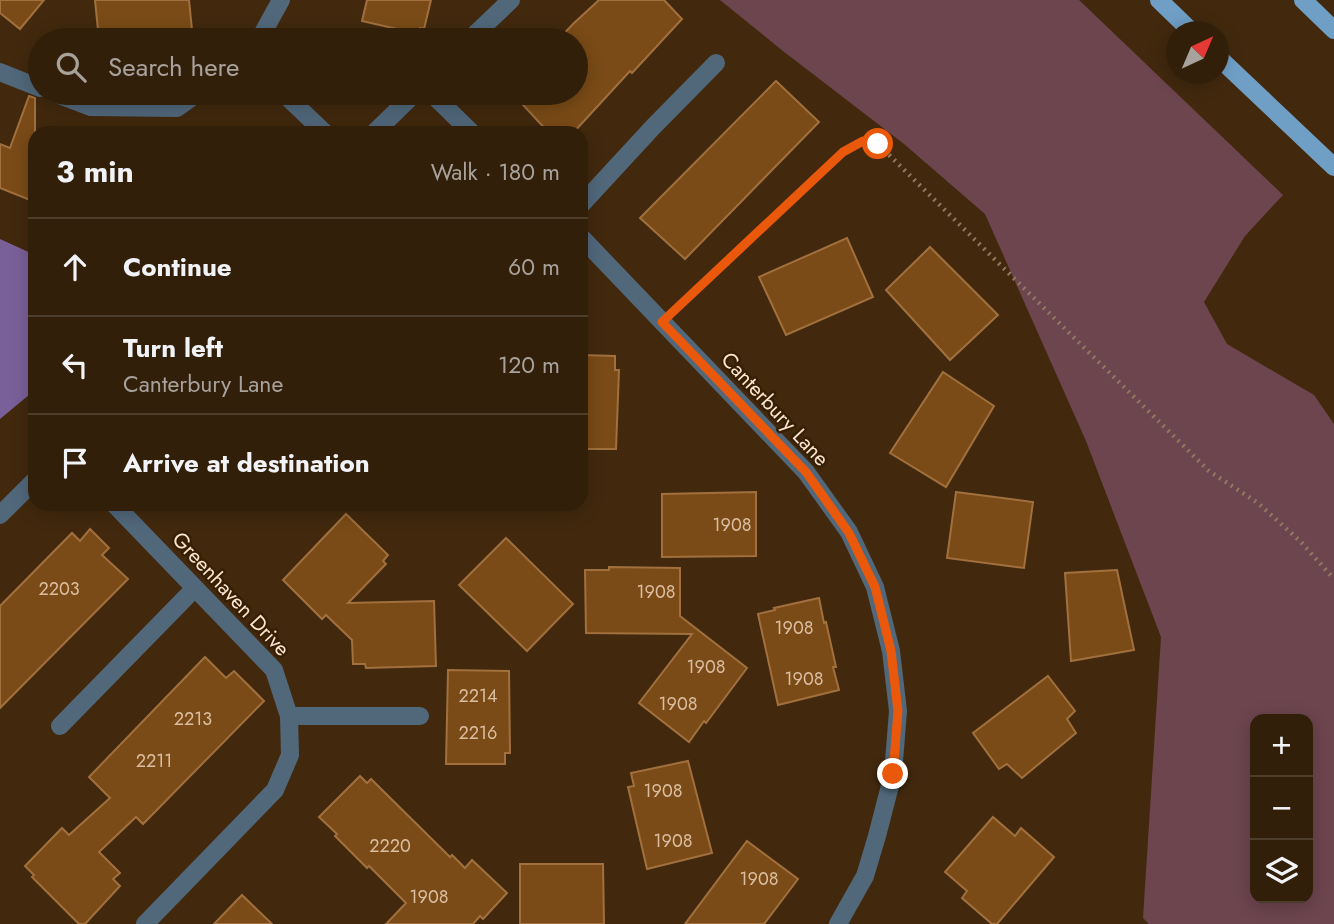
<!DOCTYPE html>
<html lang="en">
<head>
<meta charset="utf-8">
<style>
	:root { --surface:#321f0a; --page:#3a2713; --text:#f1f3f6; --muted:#a8a29c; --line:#4d3d2b }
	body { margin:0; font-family:Jost,sans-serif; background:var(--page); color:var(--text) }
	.controls { position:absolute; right:21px; bottom:21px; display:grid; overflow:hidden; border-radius:14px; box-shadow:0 4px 18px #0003 }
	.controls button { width:63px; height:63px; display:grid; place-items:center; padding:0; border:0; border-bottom:2px solid var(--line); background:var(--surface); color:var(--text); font:35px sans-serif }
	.compass { position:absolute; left:1166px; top:21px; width:63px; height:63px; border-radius:50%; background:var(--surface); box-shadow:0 4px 18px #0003; rotate:44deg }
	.stop { position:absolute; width:21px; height:21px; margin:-16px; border:5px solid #ea580c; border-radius:50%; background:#fff }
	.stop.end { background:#ea580c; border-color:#fff; box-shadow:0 2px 7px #0008 }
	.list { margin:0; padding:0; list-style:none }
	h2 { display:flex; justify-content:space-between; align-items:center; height:91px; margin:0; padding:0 28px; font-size:30px }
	h2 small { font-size:23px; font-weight:400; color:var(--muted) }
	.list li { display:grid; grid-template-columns:46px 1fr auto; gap:21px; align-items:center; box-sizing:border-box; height:98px; padding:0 28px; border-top:2px solid var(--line) }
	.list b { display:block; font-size:26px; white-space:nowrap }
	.list p { margin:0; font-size:23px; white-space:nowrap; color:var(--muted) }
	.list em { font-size:23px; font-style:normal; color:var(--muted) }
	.icon { flex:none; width:38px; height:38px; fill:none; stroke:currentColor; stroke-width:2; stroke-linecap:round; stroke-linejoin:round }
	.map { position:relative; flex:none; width:1334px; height:924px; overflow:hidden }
	.search { position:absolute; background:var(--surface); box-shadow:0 4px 18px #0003; left:28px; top:28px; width:560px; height:77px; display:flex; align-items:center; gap:18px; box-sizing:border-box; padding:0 24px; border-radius:38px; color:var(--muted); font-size:26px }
	.panel { position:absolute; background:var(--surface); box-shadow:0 4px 18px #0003; left:28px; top:126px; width:560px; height:385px; border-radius:21px }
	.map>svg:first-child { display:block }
	.green { fill:#6d454e; fill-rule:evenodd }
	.water { fill:#7a6099 }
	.building { fill:#7a4b16; stroke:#a1703e; stroke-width:2 }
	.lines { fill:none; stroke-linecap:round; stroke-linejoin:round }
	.path { stroke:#907961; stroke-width:4.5; stroke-dasharray:2 5; stroke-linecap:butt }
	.minor { stroke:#51687b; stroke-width:18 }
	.major { stroke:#709fc6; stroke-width:18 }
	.route { stroke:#ea580c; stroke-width:9 }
	.labels { text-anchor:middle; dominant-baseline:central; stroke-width:5; stroke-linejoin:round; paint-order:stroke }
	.number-label { font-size:18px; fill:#dbbea2 }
	.street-label { font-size:21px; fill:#fbe5d1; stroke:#371f03 }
</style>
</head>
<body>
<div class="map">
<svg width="1334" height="924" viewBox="0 0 1334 924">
	<rect width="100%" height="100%" fill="#42290e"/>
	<path class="green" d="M720 0H1079L1283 195 1245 236 1204 302 1227 344 1314 395 1334 424V924H1149L1143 918 1161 637 1086 441 985 214 904 144 783 51ZM1255 719H1308V898H1255Z"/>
	<path class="water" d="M0 239 35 255V390L0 419Z"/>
	<g class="building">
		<path d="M0 0H44L20 29 0 13Z"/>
		<path d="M95 0H189L193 40H99Z"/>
		<path d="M367 0H431L424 29 420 28 419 34 362 21Z"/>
		<path d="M599 0H664L682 19 632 73 630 71 573 133H549L512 93H576V40H558L573 24Z"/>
		<path d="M776 81 819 122 685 259 640 218Z"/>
		<path d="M29 96 35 98V202L0 188V144L10 148Z"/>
		<path d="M847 238 873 297 786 335 759 277Z"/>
		<path d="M930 247 998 315 950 360 886 290Z"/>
		<path d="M581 355 615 356V370H619L616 449H581Z"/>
		<path d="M943 372 994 406 946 487 890 453Z"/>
		<path d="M756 492V556L662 557V494Z"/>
		<path d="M956 492 1033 502 1024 568 947 558Z"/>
		<path d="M346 514 388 555 383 561 386 564 348 603 434 601 436 666 366 668 365 664H353L352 640 326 615 322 619 283 580Z"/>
		<path d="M90 529 109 548 102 555 128 579 0 708V606L72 533 80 541Z"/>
		<path d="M506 538 573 604 527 651 459 585Z"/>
		<path d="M609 567 680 568V616L747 668 706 723 704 721 689 742 639 703 692 634 586 633 585 570H609Z"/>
		<path d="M1117 570 1134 650 1071 661 1065 573Z"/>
		<path d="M819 598 824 623 826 622 836 667H833L839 690 778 705 758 614 775 610 774 608Z"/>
		<path d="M205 657 226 678 234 671 264 701 143 824 136 817 99 852 120 873 113 879 120 886 85 924H79L32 877 34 875 25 866 62 828 69 835 110 798 89 777Z"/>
		<path d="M448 670 509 671 510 753H505V764H446Z"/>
		<path d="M1048 676 1075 711 1067 719 1076 733 1022 778 1007 764 999 769 973 733Z"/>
		<path d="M688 761 712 853 647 869 628 787 634 786 631 773Z"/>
		<path d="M360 776 367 783 371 779 450 857 452 855 465 868 472 860 507 893 483 919 480 916 473 924H386L406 903 369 866 367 868 335 836 337 834 319 817Z"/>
		<path d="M993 817 1015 836 1021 828 1054 857 997 924H992L962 898 967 891 945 872Z"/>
		<path d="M747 841 798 879 764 924H685Z"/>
		<path d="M520 864H603L604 924H520Z"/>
		<path d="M242 895 272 924H214Z"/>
	</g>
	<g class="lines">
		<path class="path" d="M678 307 843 152 863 141 878 144 1209 471 1258 503 1301 542 1334 579"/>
		<g class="minor">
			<path d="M259 40 281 0"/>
			<path d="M469 40 511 0"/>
			<path d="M0 72 40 88"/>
			<path d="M54 93 91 107 177 108 198 93"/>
			<path d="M283 93 325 133"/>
			<path d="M431 93 472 133"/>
			<path d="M374 133 415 93"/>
			<path d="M581 205 653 127 716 63"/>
			<path d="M581 237 806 472 849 532 875 587 891 651 898 711 893 774 877 836 865 876 838 924"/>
			<path d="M114 504 274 670 289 716 290 755 275 790 145 924"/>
			<path d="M0 515 35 480"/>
			<path d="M289 716H420"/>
			<path d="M60 726 195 588"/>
		</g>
		<g class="major">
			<path d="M1159 0 1192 32"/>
			<path d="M1303 0 1334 30"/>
			<path d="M1218 57 1334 167"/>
		</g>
	</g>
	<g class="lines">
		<path class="route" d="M878 144 863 141 843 152 662 322 806 472 849 533 875 587 891 651 898 711 893 774"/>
	</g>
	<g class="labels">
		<g class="number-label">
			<text x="732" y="525">1908</text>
			<text x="59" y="589">2203</text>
			<text x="656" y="592">1908</text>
			<text x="794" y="628">1908</text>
			<text x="706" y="667">1908</text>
			<text x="804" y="679">1908</text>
			<text x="478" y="696">2214</text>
			<text x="678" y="704">1908</text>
			<text x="193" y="719">2213</text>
			<text x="478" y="733">2216</text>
			<text x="154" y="761">2211</text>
			<text x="663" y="791">1908</text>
			<text x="673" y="841">1908</text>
			<text x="390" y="846">2220</text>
			<text x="759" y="879">1908</text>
			<text x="429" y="897">1908</text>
		</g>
		<g class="street-label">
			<text transform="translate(775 409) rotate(47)">Canterbury Lane</text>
			<text transform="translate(231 594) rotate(47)">Greenhaven Drive</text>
		</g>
	</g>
</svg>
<div class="controls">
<button>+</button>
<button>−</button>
<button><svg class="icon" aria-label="layers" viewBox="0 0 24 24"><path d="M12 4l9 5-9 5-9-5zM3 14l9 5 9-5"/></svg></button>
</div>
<svg class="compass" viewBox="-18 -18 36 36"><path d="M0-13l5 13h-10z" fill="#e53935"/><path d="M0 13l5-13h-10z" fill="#a8a29c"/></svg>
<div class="stop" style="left:878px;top:144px"></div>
<div class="stop end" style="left:893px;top:774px"></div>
<div class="search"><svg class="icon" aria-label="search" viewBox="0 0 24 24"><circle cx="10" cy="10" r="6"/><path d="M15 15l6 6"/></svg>Search here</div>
<section class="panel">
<h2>3 min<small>Walk · 180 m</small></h2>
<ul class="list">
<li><svg class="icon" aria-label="ahead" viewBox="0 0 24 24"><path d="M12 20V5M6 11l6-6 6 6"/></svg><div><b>Continue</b></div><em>60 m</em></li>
<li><svg class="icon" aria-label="left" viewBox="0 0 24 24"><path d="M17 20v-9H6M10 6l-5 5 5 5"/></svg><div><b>Turn left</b><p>Canterbury Lane</p></div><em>120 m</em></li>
<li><svg class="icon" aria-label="arrive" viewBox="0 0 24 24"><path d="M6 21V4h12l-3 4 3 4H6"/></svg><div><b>Arrive at destination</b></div></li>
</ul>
</section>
</div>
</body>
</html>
